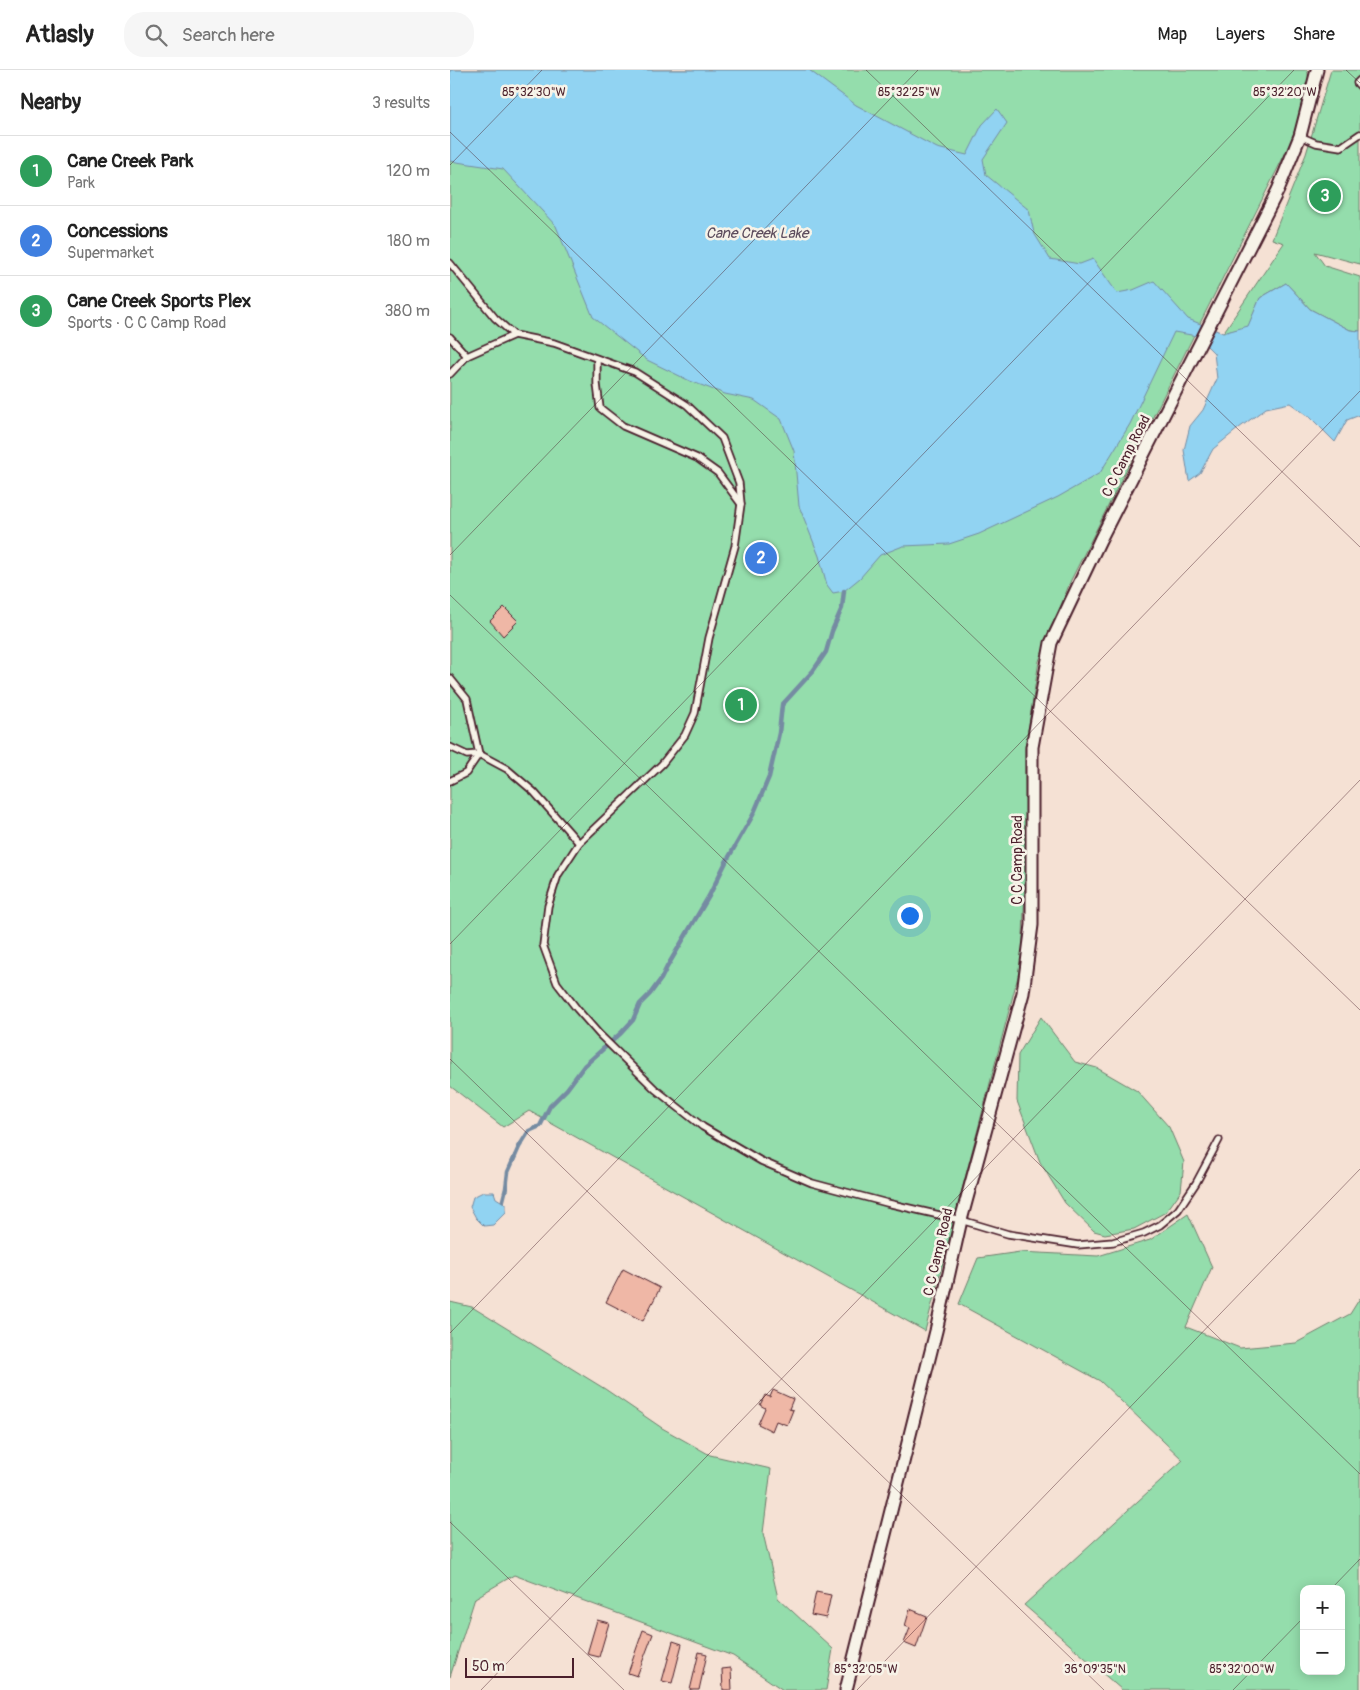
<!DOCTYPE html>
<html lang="en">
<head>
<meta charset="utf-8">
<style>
	:root { --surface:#fff; --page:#f6f6f6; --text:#222; --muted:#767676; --line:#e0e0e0; --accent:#4a1f2b }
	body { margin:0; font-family:Pangolin,sans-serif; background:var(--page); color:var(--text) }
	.controls { position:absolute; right:15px; bottom:15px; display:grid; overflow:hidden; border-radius:10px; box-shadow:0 2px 12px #0003 }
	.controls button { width:45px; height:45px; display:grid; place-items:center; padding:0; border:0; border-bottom:1px solid var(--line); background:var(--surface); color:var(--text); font:25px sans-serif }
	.scale { position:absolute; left:15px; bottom:12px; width:109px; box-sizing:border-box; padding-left:5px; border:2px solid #4a1f2b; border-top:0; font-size:14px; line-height:18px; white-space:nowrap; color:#4a1f2b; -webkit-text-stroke:4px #f7f3e8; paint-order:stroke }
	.you { position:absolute; left:459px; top:845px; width:18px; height:18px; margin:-12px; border:4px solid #fff; border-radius:50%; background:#1a73e8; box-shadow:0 0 0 8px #1a73e833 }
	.badge { display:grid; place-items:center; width:32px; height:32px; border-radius:50%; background:var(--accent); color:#fff; font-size:16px; font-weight:700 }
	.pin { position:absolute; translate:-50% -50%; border:2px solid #fff; box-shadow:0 1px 5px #0006 }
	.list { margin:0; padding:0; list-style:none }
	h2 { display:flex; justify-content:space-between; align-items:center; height:65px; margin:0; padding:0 20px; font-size:21px }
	h2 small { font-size:16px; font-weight:400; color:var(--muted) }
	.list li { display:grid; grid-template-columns:32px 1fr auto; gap:15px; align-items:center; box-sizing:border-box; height:70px; padding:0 20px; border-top:1px solid var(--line) }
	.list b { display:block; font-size:19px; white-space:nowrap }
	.list p { margin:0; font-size:16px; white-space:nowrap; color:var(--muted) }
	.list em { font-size:16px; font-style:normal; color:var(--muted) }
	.icon { flex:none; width:28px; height:28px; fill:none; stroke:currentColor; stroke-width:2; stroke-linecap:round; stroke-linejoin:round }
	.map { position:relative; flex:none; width:910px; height:1620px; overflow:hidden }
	header { display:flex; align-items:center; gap:30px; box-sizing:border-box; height:70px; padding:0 25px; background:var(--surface); border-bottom:1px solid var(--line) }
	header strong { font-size:24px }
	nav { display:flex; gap:28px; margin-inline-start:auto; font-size:18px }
	.search { width:350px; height:45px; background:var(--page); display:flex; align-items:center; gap:12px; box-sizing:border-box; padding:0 18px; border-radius:20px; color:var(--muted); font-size:19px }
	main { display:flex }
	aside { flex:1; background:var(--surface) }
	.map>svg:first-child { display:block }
	.green { fill:#94ddac; stroke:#6f7e6c; fill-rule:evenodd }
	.water { fill:#91d3f2; stroke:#758ba2 }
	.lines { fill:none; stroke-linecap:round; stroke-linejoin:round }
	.stream { stroke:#758ba2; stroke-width:4.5 }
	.building { fill:#efb7a6; stroke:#4a1f2b }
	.service-casing { stroke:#4a1f2b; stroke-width:9 }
	.minor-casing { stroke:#4a1f2b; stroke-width:15 }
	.service { stroke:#f7f3e8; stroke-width:5.5 }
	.minor { stroke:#f7f3e8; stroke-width:11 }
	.ticks { fill:none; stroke:#4a1f2b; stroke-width:1; stroke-opacity:0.45 }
	.labels { text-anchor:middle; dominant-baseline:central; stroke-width:5; stroke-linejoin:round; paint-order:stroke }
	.street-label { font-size:14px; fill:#4a1f2b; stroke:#f7f3e8 }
	.water-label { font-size:15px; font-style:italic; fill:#5c4c5d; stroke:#f7f3e8 }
	.ticks-label { font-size:12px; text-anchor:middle; fill:#4a1f2b; stroke:#f7f3e8; stroke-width:5; stroke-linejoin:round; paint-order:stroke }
</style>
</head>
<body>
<header>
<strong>Atlasly</strong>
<div class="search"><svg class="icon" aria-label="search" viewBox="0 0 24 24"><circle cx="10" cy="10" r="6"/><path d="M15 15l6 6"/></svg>Search here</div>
<nav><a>Map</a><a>Layers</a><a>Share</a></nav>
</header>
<main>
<aside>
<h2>Nearby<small>3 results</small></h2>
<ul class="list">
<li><span class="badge" style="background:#2e9e5b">1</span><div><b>Cane Creek Park</b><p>Park</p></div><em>120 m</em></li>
<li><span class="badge" style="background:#3f7fe0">2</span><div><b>Concessions</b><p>Supermarket</p></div><em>180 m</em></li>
<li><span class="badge" style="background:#2e9e5b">3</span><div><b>Cane Creek Sports Plex</b><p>Sports · C C Camp Road</p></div><em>380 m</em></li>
</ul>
</aside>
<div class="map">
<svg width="910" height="1620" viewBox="0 0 910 1620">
	<rect width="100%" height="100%" fill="#f5e1d4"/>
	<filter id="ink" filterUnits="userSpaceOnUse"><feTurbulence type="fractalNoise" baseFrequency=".02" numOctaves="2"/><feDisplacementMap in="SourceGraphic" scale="10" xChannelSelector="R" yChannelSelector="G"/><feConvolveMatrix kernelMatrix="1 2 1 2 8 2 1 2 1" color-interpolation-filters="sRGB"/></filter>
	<g filter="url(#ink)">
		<g class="green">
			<path d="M0 0H857C864 17 843 64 836 82L621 510 589 591 575 679 576 791 572 891 475 1261 79 1041 53 1057 0 1016Z"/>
			<path d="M881 0H910V194L865 182 875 196 910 207V261L900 260 860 239 836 213 810 228 798 257 773 263 834 173 822 169 856 84Z"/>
			<path d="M591 947 625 992 647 998 687 1021 719 1057 734 1092 731 1121 716 1142 684 1159 655 1164 644 1161 615 1133 590 1092 567 1031 568 985Z"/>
			<path d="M738 1144 762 1197 736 1257 790 1278 846 1273 900 1244 910 1228V1620H672L574 1535 733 1390 650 1311 509 1234 528 1188 570 1182 648 1186 700 1170ZM854 1519H891V1601H854Z"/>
			<path d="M0 1232 22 1237 155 1319 212 1358 260 1385 321 1399 313 1463 328 1528 383 1579 376 1620H333L283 1586 64 1505 25 1528 0 1607Z"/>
		</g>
		<g class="water">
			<path d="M0 0H359L406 35 487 78 517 85 532 55 547 39 557 53 533 89 536 105 579 140 584 163 600 189 630 194 643 189 667 223 683 220 704 211 738 249 773 263 798 256 810 228 836 213 860 239 900 260 910 261V345L897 350 885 372 861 348 840 333 816 338 789 358 763 379 750 403 739 411 734 380 740 356 753 340 767 309 764 283 747 266 724 262 680 354 650 403 608 427 529 464 499 474 453 476 430 485 410 508 394 521 383 523 377 515 369 486 349 436 344 381 331 349 304 330 275 324 240 311 197 290 143 247 106 156 53 99 0 91Z"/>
			<path d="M33 1122H44L46 1128 56 1134V1142L43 1155 34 1156 26 1148 20 1137 23 1127Z"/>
		</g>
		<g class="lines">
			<path class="stream" d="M53 1130 56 1118 58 1102 69 1077 79 1061 90 1056 100 1036 117 1019 134 996 171 963 183 950 190 934 200 924 211 909 217 897 259 826 276 792 303 745 319 707 329 663 332 635 363 601 376 582 382 561 392 538 394 521"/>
		</g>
		<g class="building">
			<path d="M304 473 322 478 318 501 301 497Z"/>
			<path d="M54 537 68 551 53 566 40 551Z"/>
			<path d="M173 1199 210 1218 193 1251 156 1232Z"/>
			<path d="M323 1320 343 1329 339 1339 343 1340 337 1355 326 1351 322 1361 308 1354 315 1338 310 1335 315 1325 320 1327Z"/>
			<path d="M366 1522 381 1525 376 1548 361 1545Z"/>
			<path d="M460 1539 477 1546 466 1578 454 1573 460 1558 455 1556Z"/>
			<path d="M147 1550 159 1553 149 1587 137 1584Z"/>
			<path d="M193 1560 203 1564 187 1606 178 1603Z"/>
			<path d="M223 1571 232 1574 222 1613 212 1611Z"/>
			<path d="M249 1582 257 1584 249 1620H240Z"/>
			<path d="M281 1598 282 1620H273L272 1599Z"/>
		</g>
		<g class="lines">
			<g class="service-casing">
				<g id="service">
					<path d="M910 10 907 13 910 16"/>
					<path d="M850 66 866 73 891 77 910 64"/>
					<path d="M0 193 45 248 64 265"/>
					<path d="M0 267 17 286"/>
					<path d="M147 289V314L150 338 173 356 247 388 268 403 291 434"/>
					<path d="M0 304 17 286 64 265 104 273 185 302 237 335 272 368 289 413 291 434 285 476 259 568 245 643 235 665 212 694 129 773 108 805 98 836 93 875 107 913 127 939 149 964 205 1019 253 1057 311 1091 362 1113 437 1133 511 1150 558 1164 628 1175 663 1172 694 1163 710 1155 728 1140 746 1113 769 1070"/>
					<path d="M0 608 17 629 29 684 17 685 0 677"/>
					<path d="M0 711 16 703 29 684 57 699 84 722 129 773"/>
				</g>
			</g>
			<g class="minor-casing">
				<path id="minor" d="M396 1620 486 1261 511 1150 573 923 582 855V677L601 573 650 470 828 120 850 66 867 0"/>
			</g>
			<use href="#service" class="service"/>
			<use href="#minor" class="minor"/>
		</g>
	</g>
	<path class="ticks" d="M416 0 910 477M896 0 910 13M0 62 910 940M0 95 92 0M0 485 468 0M0 525 910 1404M0 874 844 0M0 989 654 1620M0 1263 910 321M0 1452 174 1620M881 1519 910 1489M31 1620 910 710M407 1620 910 1099M783 1620 854 1547"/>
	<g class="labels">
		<g class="street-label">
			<text transform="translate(676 386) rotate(-63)">C C Camp Road</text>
			<text transform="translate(567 790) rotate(-90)">C C Camp Road</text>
			<text transform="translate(488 1182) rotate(-77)">C C Camp Road</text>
		</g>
		<g class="water-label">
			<text x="307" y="163">Cane Creek Lake</text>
		</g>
	</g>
	<g class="ticks-label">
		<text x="84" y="26">85°32'30"W</text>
		<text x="459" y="26">85°32'25"W</text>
		<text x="835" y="26">85°32'20"W</text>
		<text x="416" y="1603">85°32'05"W</text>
		<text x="792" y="1603">85°32'00"W</text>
		<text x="645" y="1603">36°09'35"N</text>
	</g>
</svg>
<div class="controls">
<button>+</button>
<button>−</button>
</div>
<div class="scale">50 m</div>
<div class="you"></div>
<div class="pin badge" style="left:291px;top:635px;background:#2e9e5b">1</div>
<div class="pin badge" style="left:311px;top:488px;background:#3f7fe0">2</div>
<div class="pin badge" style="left:875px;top:126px;background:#2e9e5b">3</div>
</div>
</main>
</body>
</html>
